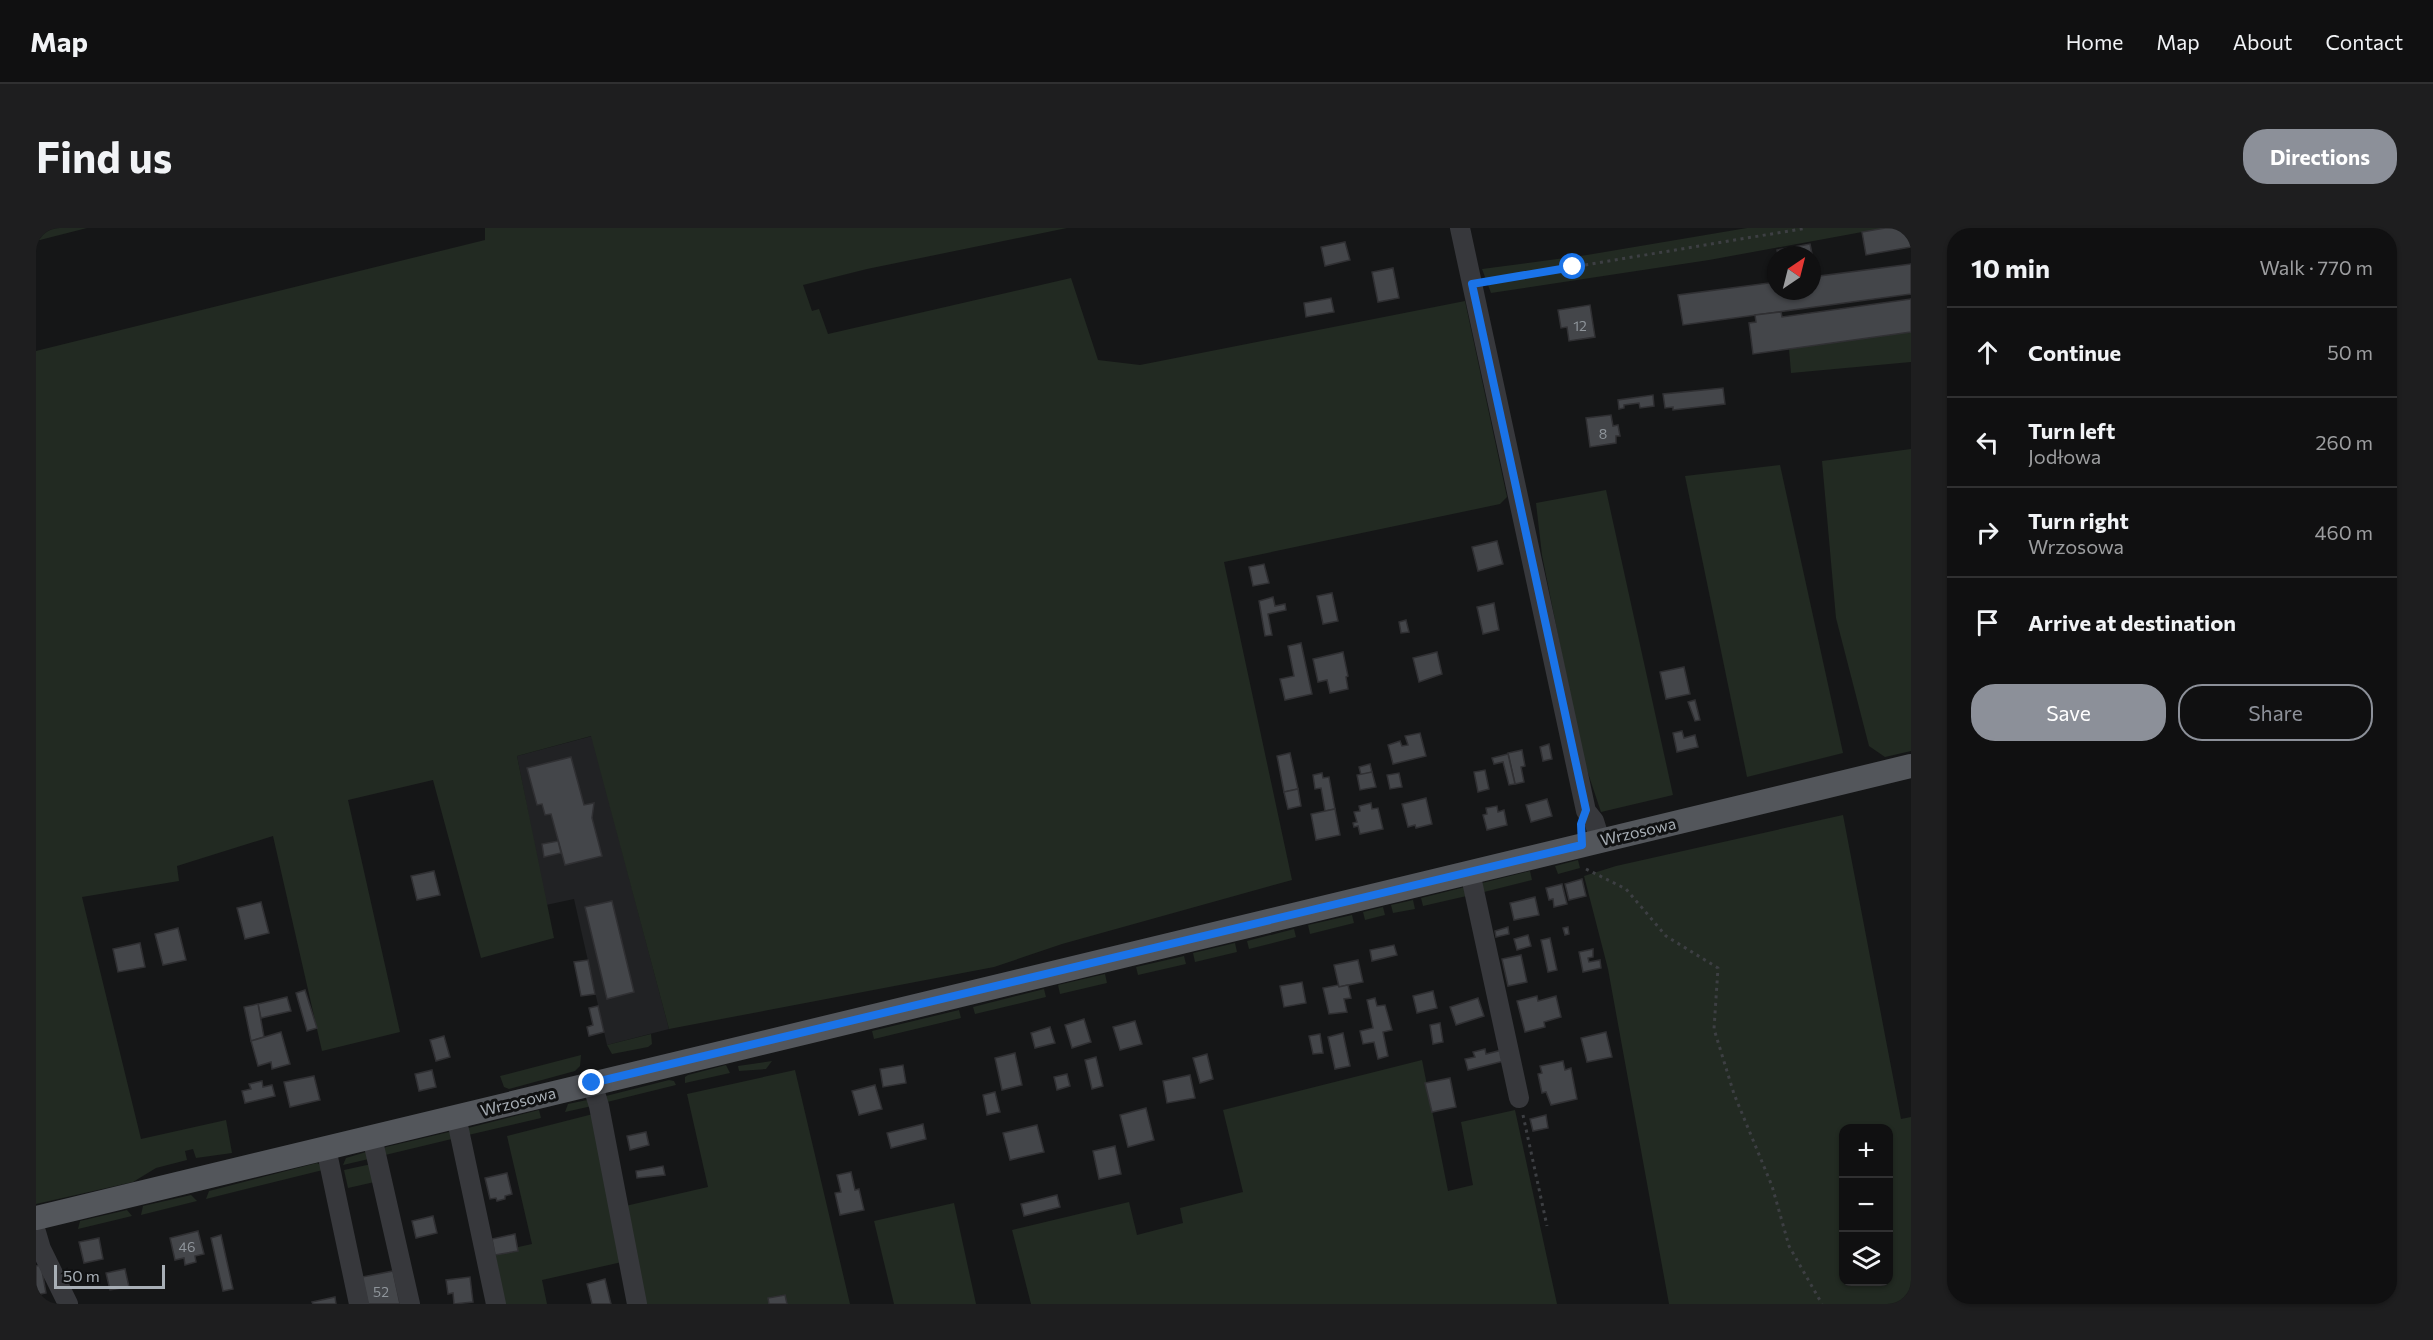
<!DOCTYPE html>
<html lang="en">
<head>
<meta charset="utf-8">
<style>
	:root { --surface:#101011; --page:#1e1e1f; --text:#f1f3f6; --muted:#9c9d9f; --line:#303031; --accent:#8c9099 }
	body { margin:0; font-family:Commissioner,sans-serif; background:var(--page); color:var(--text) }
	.controls { position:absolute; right:18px; bottom:18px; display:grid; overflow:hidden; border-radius:12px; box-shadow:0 2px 4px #0004 }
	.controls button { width:54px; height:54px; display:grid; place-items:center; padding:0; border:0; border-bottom:2px solid var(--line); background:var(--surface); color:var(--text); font:30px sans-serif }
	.compass { position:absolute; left:1731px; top:18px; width:54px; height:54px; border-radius:50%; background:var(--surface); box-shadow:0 2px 4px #0004; rotate:35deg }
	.scale { position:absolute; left:18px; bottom:15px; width:111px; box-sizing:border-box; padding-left:6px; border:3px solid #a8afb6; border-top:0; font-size:16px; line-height:21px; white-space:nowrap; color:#a8afb6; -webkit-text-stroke:4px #101112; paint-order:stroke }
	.stop { position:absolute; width:18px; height:18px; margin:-14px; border:4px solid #1a73e8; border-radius:50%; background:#fff }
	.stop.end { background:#1a73e8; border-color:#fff; box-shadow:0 2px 6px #0008 }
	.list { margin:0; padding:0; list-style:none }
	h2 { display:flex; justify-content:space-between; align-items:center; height:78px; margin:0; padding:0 24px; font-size:26px }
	h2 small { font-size:20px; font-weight:400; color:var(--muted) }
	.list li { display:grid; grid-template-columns:39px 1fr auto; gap:18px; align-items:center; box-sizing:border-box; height:90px; padding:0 24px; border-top:2px solid var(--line) }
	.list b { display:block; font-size:22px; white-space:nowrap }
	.list p { margin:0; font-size:20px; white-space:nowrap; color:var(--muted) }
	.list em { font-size:20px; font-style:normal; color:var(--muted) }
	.actions { display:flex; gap:12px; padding:18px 24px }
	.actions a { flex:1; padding:14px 0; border:2px solid var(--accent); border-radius:24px; text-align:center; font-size:21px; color:var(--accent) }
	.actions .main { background:var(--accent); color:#fff }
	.icon { flex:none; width:33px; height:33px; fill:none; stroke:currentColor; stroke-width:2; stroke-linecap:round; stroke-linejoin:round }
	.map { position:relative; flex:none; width:1875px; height:1076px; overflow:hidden; border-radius:24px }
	header { display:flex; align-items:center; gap:36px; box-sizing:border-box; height:84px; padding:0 30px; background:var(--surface); border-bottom:2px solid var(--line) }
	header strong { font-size:28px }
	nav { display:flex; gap:33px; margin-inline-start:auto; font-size:21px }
	.intro { display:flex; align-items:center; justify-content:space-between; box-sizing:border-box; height:144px; padding:0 36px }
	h1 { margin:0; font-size:42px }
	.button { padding:15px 27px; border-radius:24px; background:var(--accent); color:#fff; font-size:21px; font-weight:700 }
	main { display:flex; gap:36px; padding:0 36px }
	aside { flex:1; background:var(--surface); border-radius:24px; box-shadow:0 2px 4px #0004 }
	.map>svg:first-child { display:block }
	.built { fill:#212224 }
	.green { fill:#222a22; fill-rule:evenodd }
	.building { fill:#44464a; stroke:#303033; stroke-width:1.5 }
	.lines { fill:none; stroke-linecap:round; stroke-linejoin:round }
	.path { stroke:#3d3f43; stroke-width:3; stroke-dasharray:3 4.5; stroke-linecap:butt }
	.minor { stroke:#37383c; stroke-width:20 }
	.major { stroke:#53565b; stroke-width:24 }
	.route { stroke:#1a73e8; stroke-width:8 }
	.labels { text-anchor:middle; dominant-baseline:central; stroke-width:6; stroke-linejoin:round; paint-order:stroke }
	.number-label { font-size:14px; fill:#8f959b }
	.street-label { font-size:16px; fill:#a8afb6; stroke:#101112 }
</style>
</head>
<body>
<header>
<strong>Map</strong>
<nav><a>Home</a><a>Map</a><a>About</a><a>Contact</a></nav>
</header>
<div class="intro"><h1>Find us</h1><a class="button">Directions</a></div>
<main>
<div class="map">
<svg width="1875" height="1076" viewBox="0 0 1875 1076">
	<rect width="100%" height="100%" fill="#151617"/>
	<path class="built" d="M556 508 633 801 571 817 538 671 510 677 481 528Z"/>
	<g class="green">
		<path d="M0 0H51L0 13Z"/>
		<path d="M449 0H1031L831 41 767 57 776 83 783 81 792 106 1035 50 1062 132 1104 137 1429 73 1471 269 1464 276 1188 334 1256 652 1026 716 958 739 633 801 555 508 481 528 518 710 445 730 397 552 312 572 364 804 286 823 237 608 141 638 143 653 46 669 105 911 190 892 196 925 160 930 157 921 149 923 151 932 120 940 97 954 0 976V123L449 12Z"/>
		<path d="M1711 0H1848L1673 32 1455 65 1446 41 1551 27Z"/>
		<path d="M1875 104V134L1755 145 1753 121Z"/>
		<path d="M1875 221V523L1849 529 1833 518 1800 390 1786 233Z"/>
		<path d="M1744 237 1807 525 1711 549 1649 248Z"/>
		<path d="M1570 262 1637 567 1565 584 1546 527 1506 327 1500 275Z"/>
		<path d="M1807 587 1865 891 1875 889V1076H1633L1572 741 1548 648 1580 638ZM1852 900V1054H1808V900Z"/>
		<path d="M1542 632 1544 640 1522 646 1519 638Z"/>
		<path d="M1494 643 1496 652 1444 665 1442 656Z"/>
		<path d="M1433 658 1435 667 1387 678 1385 670Z"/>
		<path d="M1377 672 1379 681 1357 685 1355 677Z"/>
		<path d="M1347 679 1349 687 1329 692 1327 684Z"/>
		<path d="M1316 687 1318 695 1274 706 1272 697Z"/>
		<path d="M1258 701 1260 709 1213 721 1211 713Z"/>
		<path d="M1199 715 1201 724 1159 734 1157 725Z"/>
		<path d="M1148 728 1150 736 1102 747 1100 739Z"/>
		<path d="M1069 746 1071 755 1024 766 1022 757Z"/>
		<path d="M1008 761 1010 769 939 786 937 779Z"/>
		<path d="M923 782 925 790 838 811 836 803Z"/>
		<path d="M615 806 616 816 612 819 576 826 571 817Z"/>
		<path d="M545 827 544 838 539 843 473 861 468 859 464 848Z"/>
		<path d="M1386 832 1412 963 1437 957 1425 894 1479 882 1521 1076H995L976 1002 1093 974 1101 1007 1147 995 1144 980 1207 964 1187 882Z"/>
		<path d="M736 833 730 841 703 843 702 838Z"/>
		<path d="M690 837 694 845 649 855V849L652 847Z"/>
		<path d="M759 842 814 1076H607L585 979 672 959 651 866Z"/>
		<path d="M633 852 638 853 640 857 567 875 570 868Z"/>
		<path d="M551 872 556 878 529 884 532 876Z"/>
		<path d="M503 882 505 890 428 908 432 900Z"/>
		<path d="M557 886 586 1034 506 1052 511 1076H465L459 1024 496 1016 471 908Z"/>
		<path d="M413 904 420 910 345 928 346 922 350 919Z"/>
		<path d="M330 924 337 930 307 937 310 930Z"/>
		<path d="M281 935 291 941 170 971 173 963Z"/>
		<path d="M340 935 343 953 312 960 308 942Z"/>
		<path d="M155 967 161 973 105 987 107 978Z"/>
		<path d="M918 975 940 1076H858L838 993Z"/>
		<path d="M91 982 96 988 42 1001 44 993Z"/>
	</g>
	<g class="building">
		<path d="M1849 0H1875V19L1830 27 1826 4Z"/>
		<path d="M1309 14 1314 32 1289 38 1285 19Z"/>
		<path d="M1774 16 1777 31 1776 27H1742L1741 22Z"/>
		<path d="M1875 36V66L1647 97 1642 67 1740 54V63H1776V49Z"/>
		<path d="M1357 40 1363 70 1342 74 1336 44Z"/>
		<path d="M1295 70 1298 84 1270 89 1268 75Z"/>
		<path d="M1875 71V104L1717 126 1713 95 1720 94 1719 87 1745 84 1746 89Z"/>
		<path d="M1554 77 1559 109 1533 113 1531 99 1525 100 1522 82Z"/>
		<path d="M1687 160 1689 176 1637 182V179L1629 180 1627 166Z"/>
		<path d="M1617 167 1618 178 1604 180 1603 175 1588 177V180L1583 181 1582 172Z"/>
		<path d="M1575 187 1577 198 1582 197 1584 208H1580V215L1554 219 1550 190Z"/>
		<path d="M1461 313 1467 336 1442 343 1436 319Z"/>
		<path d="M1228 336 1233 355 1217 358 1213 339Z"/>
		<path d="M1296 365 1302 393 1287 396 1281 368Z"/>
		<path d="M1237 369 1239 378 1249 376 1250 382 1232 386 1236 407 1229 408 1223 373Z"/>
		<path d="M1458 375 1463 402 1447 406 1441 379Z"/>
		<path d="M1370 392 1373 404 1365 405 1363 394Z"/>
		<path d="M1265 415 1276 466 1249 472 1244 451 1258 448 1252 418Z"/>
		<path d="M1307 424 1312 448 1310 449 1312 461 1294 465 1291 452 1282 454 1277 431Z"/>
		<path d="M1401 424 1406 446 1383 454 1377 430Z"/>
		<path d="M1648 439 1654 466 1630 471 1624 444Z"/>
		<path d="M1659 472 1664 492 1659 493 1652 474Z"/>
		<path d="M1646 503 1648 510 1659 507 1662 519 1641 524 1637 505Z"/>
		<path d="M1384 505 1390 528 1357 536 1352 517 1364 513 1366 518 1372 517 1369 508Z"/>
		<path d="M1513 516 1516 531 1507 533 1504 519Z"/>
		<path d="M1486 522 1489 538 1485 539 1488 554 1479 556 1472 525Z"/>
		<path d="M1254 525 1262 561 1248 564 1241 528Z"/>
		<path d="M1472 526 1479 556 1473 557 1467 534 1458 536 1456 530Z"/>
		<path d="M535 529 548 577 558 575 556 590 566 628 529 637 515 586 509 587 506 576 501 577 491 540Z"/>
		<path d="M1334 536 1336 544 1325 547 1323 539Z"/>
		<path d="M1449 542 1453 561 1442 564 1438 544Z"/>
		<path d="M1336 544 1340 559 1324 562 1321 547Z"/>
		<path d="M1286 545 1287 550 1293 549 1299 581 1289 583 1285 560 1279 561 1277 547Z"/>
		<path d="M1363 545 1366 559 1354 561 1351 547Z"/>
		<path d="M1262 561 1265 578 1252 581 1248 564Z"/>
		<path d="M1390 570 1396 596 1380 600 1379 597 1372 599 1366 576Z"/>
		<path d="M1511 571 1516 588 1495 594 1490 577Z"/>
		<path d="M1335 575 1336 581 1342 580 1347 601 1324 606 1322 598 1318 599 1317 595 1321 594 1318 584 1324 583 1323 578Z"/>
		<path d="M1461 578 1462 584 1468 582 1471 597 1451 602 1447 587 1451 586 1450 580Z"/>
		<path d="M1299 581 1304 607 1280 612 1275 586Z"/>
		<path d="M522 613 525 625 508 629 506 616Z"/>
		<path d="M398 643 404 667 381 672 375 648Z"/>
		<path d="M1546 651 1550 668 1533 672 1529 656Z"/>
		<path d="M1526 656 1531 676 1518 679 1517 671 1513 672 1510 660Z"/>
		<path d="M1499 669 1503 687 1478 692 1474 675Z"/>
		<path d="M576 673 598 764 571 771 549 679Z"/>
		<path d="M225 674 233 705 209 711 201 680Z"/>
		<path d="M1472 699 1473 706 1460 709 1459 703Z"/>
		<path d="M1532 699 1533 706 1529 707 1527 700Z"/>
		<path d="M142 700 150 732 127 737 119 706Z"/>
		<path d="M1492 707 1495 718 1481 722 1478 711Z"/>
		<path d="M1514 710 1521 742 1512 744 1505 712Z"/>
		<path d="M104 715 109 739 82 744 77 721Z"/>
		<path d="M1358 717 1361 727 1336 733 1334 722Z"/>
		<path d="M1557 721V729L1552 730 1553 734 1564 732 1565 740 1547 744 1543 724Z"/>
		<path d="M1485 727 1491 754 1472 758 1466 731Z"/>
		<path d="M552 732 559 766 545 768 538 734Z"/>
		<path d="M1322 732 1327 754 1303 759 1298 737Z"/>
		<path d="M1266 754 1270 775 1248 779 1244 758Z"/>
		<path d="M1302 757 1303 759 1312 757 1315 770 1308 771 1311 784 1293 786 1287 760Z"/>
		<path d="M269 762 281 800 271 803 260 765Z"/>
		<path d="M1397 763 1401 780 1381 785 1377 768Z"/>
		<path d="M1501 768 1502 773 1520 768 1525 789 1508 794 1509 799 1489 804 1481 773Z"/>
		<path d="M251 769 255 783 225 790 222 776Z"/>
		<path d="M1339 770 1341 778 1349 777 1356 802 1347 804 1352 828 1342 831 1338 814 1327 816 1324 803 1337 800 1331 772Z"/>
		<path d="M1442 770 1448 788 1420 797 1414 779Z"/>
		<path d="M222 776 228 809 215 813 208 779Z"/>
		<path d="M562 778 568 804 553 808 551 799 557 797 553 780Z"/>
		<path d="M1048 791 1055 814 1036 820 1029 797Z"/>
		<path d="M1099 793 1106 816 1084 822 1077 799Z"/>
		<path d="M1404 795 1407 814 1397 816 1394 797Z"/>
		<path d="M1014 799 1019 815 999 820 995 805Z"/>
		<path d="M245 804 254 836 236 841 235 834 222 838 215 813Z"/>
		<path d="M1570 804 1576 829 1551 834 1545 810Z"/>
		<path d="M1307 805 1314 838 1299 841 1292 809Z"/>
		<path d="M1284 806 1287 825 1277 826 1273 808Z"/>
		<path d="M408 808 414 829 400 833 394 812Z"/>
		<path d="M1449 821 1450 826 1466 822 1468 833 1432 842 1429 831 1439 829 1437 824Z"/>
		<path d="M979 825 986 857 966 862 959 830Z"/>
		<path d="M1171 826 1177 851 1164 855 1157 830Z"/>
		<path d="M1060 829 1067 858 1056 861 1049 832Z"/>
		<path d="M1527 833 1529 842 1535 840 1541 871 1515 877 1510 864 1506 865 1502 846 1506 845 1504 838Z"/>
		<path d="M867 837 870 855 847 859 844 841Z"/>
		<path d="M396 842 400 859 383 863 379 846Z"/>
		<path d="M1031 846 1034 858 1021 862 1018 849Z"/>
		<path d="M1154 847 1159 870 1131 875 1127 853Z"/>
		<path d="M278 848 284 872 254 879 248 854Z"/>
		<path d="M1414 850 1420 879 1396 884 1389 855Z"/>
		<path d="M226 853 227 859 236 857 239 868 209 875 206 863 215 861 213 856Z"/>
		<path d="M839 857 846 881 823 887 816 863Z"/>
		<path d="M959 864 964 884 951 887 947 867Z"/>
		<path d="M1110 880 1118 912 1092 919 1084 887Z"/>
		<path d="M1510 887 1512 900 1497 903 1494 891Z"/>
		<path d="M887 896 890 911 855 920 851 905Z"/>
		<path d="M1001 897 1008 924 974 932 967 905Z"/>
		<path d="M610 904 613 917 594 922 591 908Z"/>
		<path d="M1079 918 1085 946 1063 951 1057 923Z"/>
		<path d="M627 938 629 947 601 950 600 943Z"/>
		<path d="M815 944 819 962 823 961 828 982 804 987 799 965 805 964 801 947Z"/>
		<path d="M471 945 476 966 469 968V971L461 973 460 970 454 971 449 950Z"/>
		<path d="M1021 967 1024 979 988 988 985 976Z"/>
		<path d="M397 988 401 1005 380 1010 376 993Z"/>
		<path d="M162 1003 168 1026 159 1028 160 1034 149 1037 148 1030 139 1032 134 1010Z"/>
		<path d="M479 1006 482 1023 459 1027 456 1011Z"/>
		<path d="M185 1007 197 1061 187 1063 175 1010Z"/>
		<path d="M63 1010 67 1031 48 1035 43 1014Z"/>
		<path d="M5 1037 10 1065 0 1067V1038Z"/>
		<path d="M89 1041 93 1059 74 1062 70 1045Z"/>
		<path d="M357 1043 364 1076H332L326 1049Z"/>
		<path d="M434 1049 437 1074 418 1076 417 1065 412 1066 410 1052Z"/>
		<path d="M569 1051 575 1076H556L551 1056Z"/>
		<path d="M749 1067 751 1076H733L732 1070Z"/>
		<path d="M299 1069 300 1076H277L276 1074Z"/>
	</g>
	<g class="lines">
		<g class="path">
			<path d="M1453 53 1771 0"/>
			<path d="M1550 641 1590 661 1630 708 1682 740 1678 801 1698 866 1736 958 1753 1018 1786 1076"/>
			<path d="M1487 887 1511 998"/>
		</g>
		<g class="minor">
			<path d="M1424 0 1550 583 1558 593 1564 612"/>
			<path d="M1434 644 1483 870"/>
			<path d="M556 855 563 878 601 1076"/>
			<path d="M420 888 460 1076"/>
			<path d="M336 909 374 1076"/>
			<path d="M290 920 323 1076"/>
			<path d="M0 1004 5 1021 32 1076"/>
		</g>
		<path class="major" d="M0 990 1875 538"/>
	</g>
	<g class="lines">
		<path class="route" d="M556 855 1546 617 1545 596 1550 582 1436 56 1537 39"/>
	</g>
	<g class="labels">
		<g class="number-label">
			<text x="1544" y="97">12</text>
			<text x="1567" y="205">8</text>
			<text x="151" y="1018">46</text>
			<text x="345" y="1063">52</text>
		</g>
		<g class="street-label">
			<text transform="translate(1602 603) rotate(-13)">Wrzosowa</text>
			<text transform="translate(482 873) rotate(-14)">Wrzosowa</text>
		</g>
	</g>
</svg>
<div class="controls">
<button>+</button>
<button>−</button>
<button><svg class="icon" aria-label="layers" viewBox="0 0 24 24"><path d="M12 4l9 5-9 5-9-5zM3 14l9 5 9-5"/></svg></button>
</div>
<svg class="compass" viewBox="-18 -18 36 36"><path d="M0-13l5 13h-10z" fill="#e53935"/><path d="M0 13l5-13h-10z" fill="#9c9d9f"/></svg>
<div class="scale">50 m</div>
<div class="stop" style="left:1537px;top:39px"></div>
<div class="stop end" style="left:556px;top:855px"></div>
</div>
<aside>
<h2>10 min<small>Walk · 770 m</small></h2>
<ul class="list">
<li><svg class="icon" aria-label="ahead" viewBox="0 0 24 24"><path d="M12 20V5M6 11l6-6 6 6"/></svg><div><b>Continue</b></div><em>50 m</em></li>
<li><svg class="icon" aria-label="left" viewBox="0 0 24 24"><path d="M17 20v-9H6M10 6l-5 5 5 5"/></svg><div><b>Turn left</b><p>Jodłowa</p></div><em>260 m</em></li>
<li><svg class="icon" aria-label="right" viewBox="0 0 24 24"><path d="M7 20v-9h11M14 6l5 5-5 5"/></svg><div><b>Turn right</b><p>Wrzosowa</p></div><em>460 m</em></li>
<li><svg class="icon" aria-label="arrive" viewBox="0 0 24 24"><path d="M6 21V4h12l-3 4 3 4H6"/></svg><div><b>Arrive at destination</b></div></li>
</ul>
<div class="actions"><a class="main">Save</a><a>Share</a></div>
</aside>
</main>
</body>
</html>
